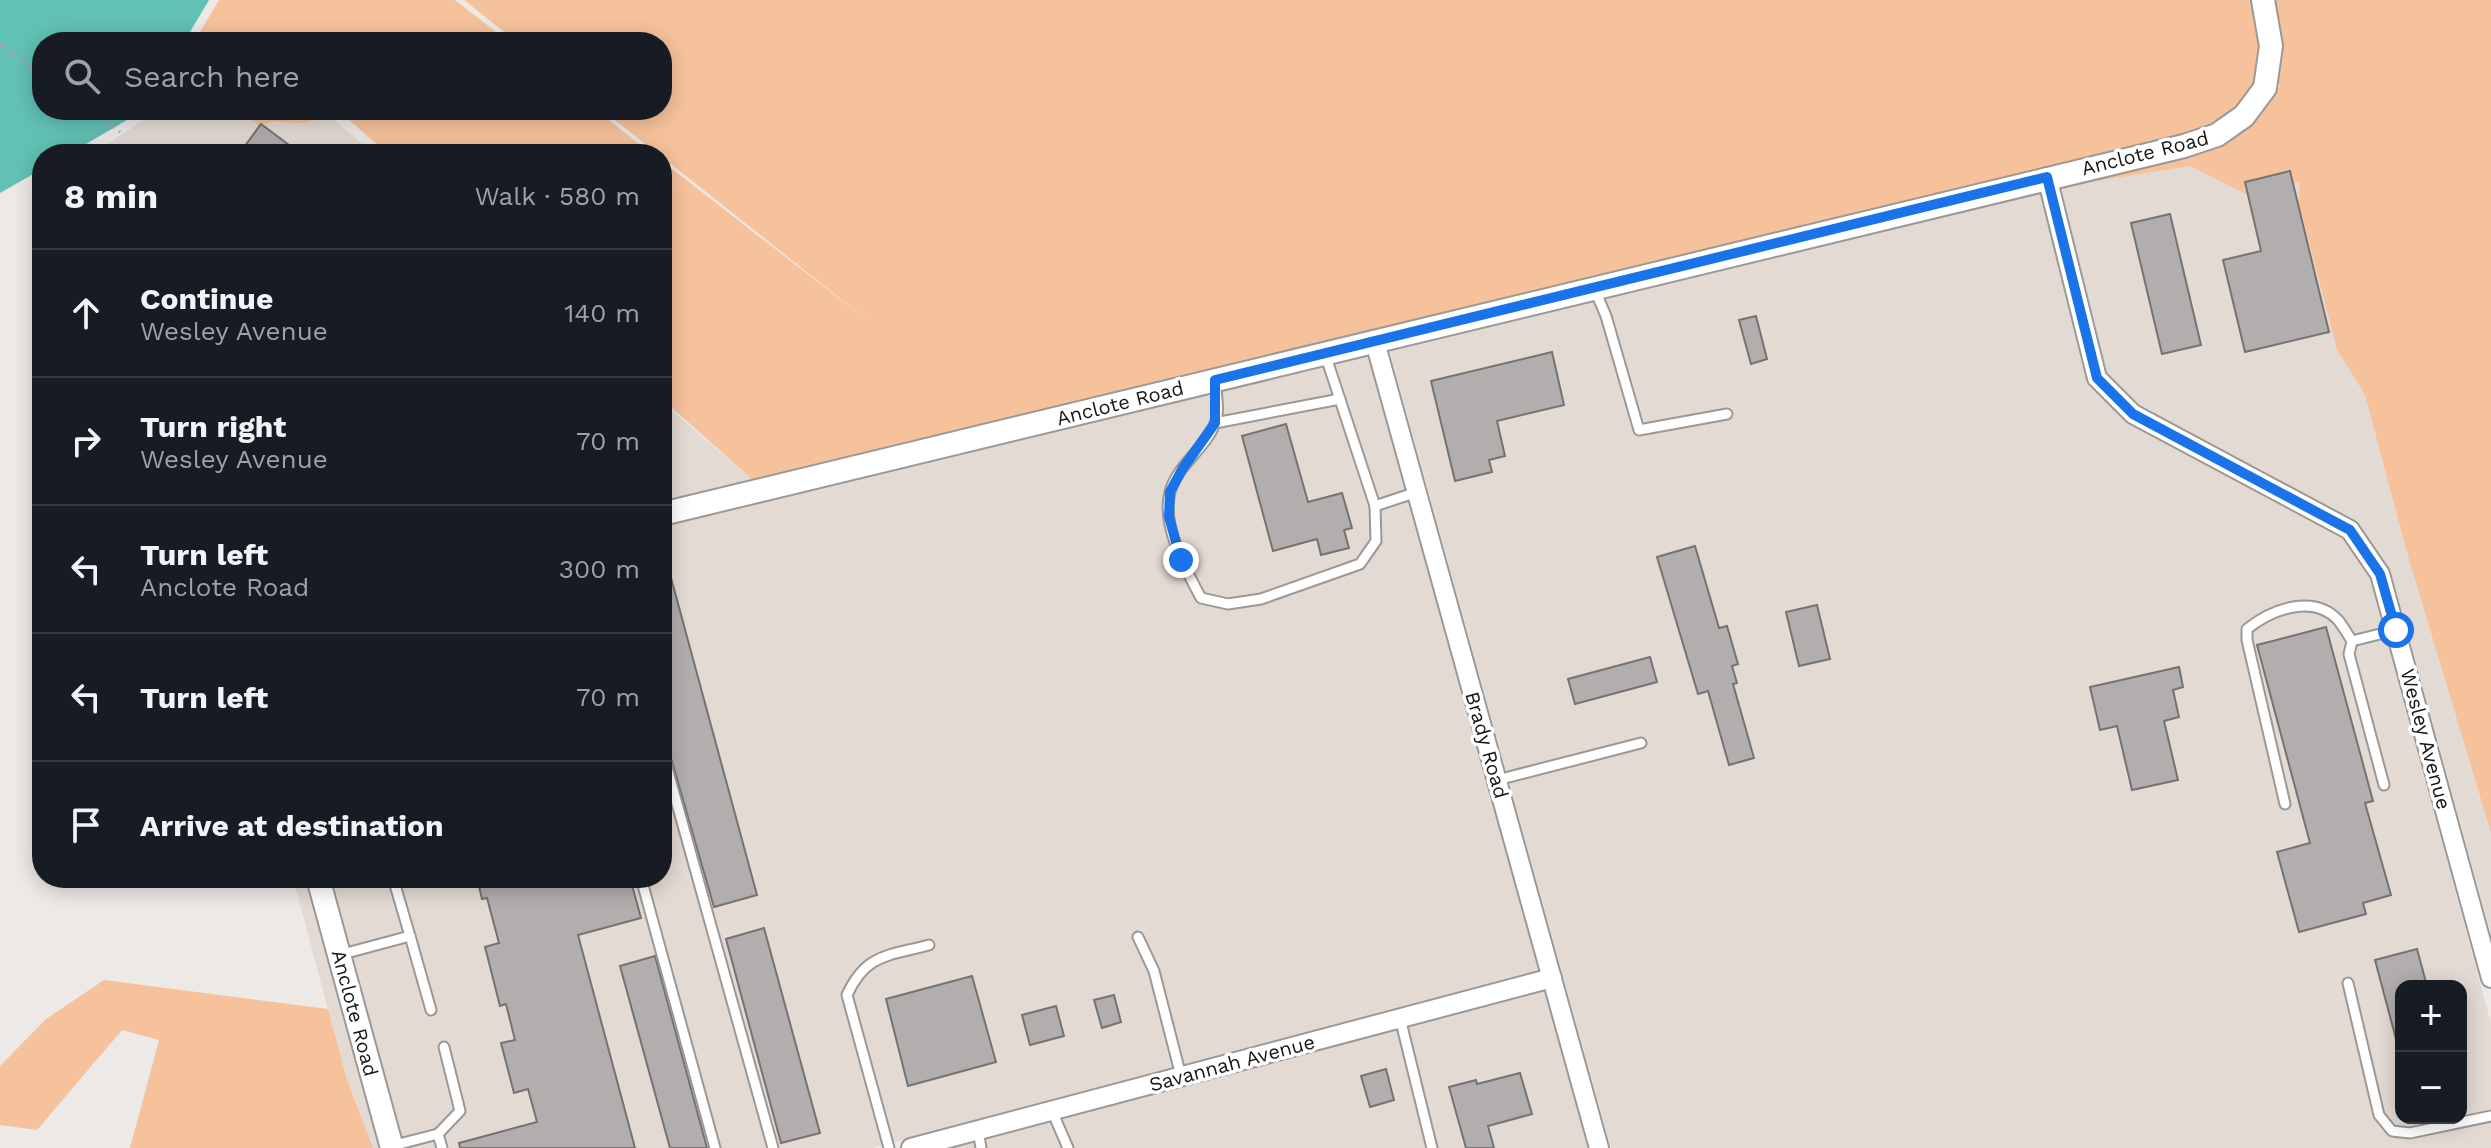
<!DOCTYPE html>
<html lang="en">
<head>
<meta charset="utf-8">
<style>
	:root { --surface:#171b24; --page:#242831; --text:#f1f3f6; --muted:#9ea1a6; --line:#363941 }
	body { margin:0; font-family:"Work Sans",sans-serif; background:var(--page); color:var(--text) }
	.controls { position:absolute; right:24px; bottom:24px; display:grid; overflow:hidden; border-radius:16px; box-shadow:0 4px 20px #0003 }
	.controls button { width:72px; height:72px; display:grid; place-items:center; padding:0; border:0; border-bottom:2px solid var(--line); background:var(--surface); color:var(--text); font:40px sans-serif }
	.stop { position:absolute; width:24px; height:24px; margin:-18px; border:6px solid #1a73e8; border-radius:50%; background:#fff }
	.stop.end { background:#1a73e8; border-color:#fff; box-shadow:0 2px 8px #0008 }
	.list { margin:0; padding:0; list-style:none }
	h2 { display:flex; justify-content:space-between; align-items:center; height:104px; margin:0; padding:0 32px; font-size:34px }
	h2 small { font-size:26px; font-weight:400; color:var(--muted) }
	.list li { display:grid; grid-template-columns:52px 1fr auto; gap:24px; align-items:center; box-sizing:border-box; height:128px; padding:0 32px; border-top:2px solid var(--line) }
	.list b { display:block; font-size:30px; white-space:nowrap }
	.list p { margin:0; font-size:26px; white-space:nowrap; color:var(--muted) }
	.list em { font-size:26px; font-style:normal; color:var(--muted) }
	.icon { flex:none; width:44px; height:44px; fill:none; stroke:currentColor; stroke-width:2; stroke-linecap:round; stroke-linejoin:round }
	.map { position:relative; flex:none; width:2491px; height:1148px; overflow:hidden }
	.search { position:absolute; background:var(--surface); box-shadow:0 4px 20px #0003; left:32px; top:32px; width:640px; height:88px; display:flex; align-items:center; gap:20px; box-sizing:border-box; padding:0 28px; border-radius:32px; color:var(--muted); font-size:30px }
	.panel { position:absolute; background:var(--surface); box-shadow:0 4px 20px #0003; left:32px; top:144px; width:640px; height:744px; border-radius:32px }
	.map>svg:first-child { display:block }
	.built { fill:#e3dad3; fill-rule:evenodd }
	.green { fill:#f6c29b }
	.water { fill:#62c1b5 }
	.building { fill:#b1aead; stroke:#757371; stroke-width:2 }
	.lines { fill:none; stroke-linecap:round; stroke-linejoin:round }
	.service-casing { stroke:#9b9896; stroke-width:13 }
	.minor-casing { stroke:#9b9896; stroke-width:22 }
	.tertiary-casing { stroke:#9b9896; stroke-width:26 }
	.path { stroke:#a7a5a3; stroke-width:3; stroke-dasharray:6 6; stroke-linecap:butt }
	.service { stroke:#fff; stroke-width:9 }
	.minor { stroke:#fff; stroke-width:18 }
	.tertiary { stroke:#fff; stroke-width:22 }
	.route { stroke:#1a73e8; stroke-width:10 }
	.labels { text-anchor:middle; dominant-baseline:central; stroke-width:7; stroke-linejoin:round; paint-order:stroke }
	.street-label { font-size:20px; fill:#171615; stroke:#fff }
</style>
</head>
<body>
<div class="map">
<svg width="2491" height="1148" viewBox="0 0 2491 1148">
	<rect width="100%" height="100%" fill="#ece9e7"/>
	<g class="built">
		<path d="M158 110H237L258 125 332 118 374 154H93Z"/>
		<path d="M2190 166 2246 193 2300 182 2298 200 2337 350 2365 395 2407 553 2491 833V934L2391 571 2360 525 2141 406 2107 373 2061 187Z"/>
		<path d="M2039 190 2088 385 2127 423 2342 538 2370 579 2491 1023V1148H1611L1389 349ZM2401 986H2461V1118H2401Z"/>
		<path d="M1367 354 1539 971 872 1148H403L330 878H662V524Z"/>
		<path d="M662 402 754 481 662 503Z"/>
		<path d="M293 878H306L380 1148H373L347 1080Z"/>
		<path d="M1544 990 1588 1148H951Z"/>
	</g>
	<g class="green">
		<path d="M219 0H455L509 42H194Z"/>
		<path d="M464 0H2252L2260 47 2254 84 2236 109 2211 126 2181 136 754 481 662 399V161L872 324 662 157V154H658L602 110H662V42H517Z"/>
		<path d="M2274 0H2491V833L2407 553 2365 395 2337 350 2298 200 2300 182 2246 194 2190 166 2061 187 2186 156 2270 98H2274L2280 85 2277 82 2282 44Z"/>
		<path d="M237 110H596L652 154H388L348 119 323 118 304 123 276 122 258 125Z"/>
		<path d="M104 980 328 1009 347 1080 373 1148H130L159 1040 122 1030 37 1130 0 1125V1066L46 1019Z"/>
	</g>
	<path class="water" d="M0 0H209L184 42H42V110H144L69 154H42V169L0 193Z"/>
	<g class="building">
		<path d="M261 124 301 154H239Z"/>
		<path d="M2290 171 2329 332 2245 352 2223 260 2261 251 2245 182Z"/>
		<path d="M2170 214 2201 345 2162 354 2131 223Z"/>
		<path d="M1756 316 1767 359 1751 364 1739 320Z"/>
		<path d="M1552 352 1564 405 1497 421 1505 456 1489 460 1492 472 1455 481 1431 381Z"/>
		<path d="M1286 424 1308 502 1342 493 1352 528 1344 530 1349 548 1321 555 1317 539 1273 551 1242 436Z"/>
		<path d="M1695 546 1719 628 1727 626 1738 664 1732 666 1737 683 1733 684 1754 758 1729 765 1708 691 1698 694 1657 557Z"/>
		<path d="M662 563H667L757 895 714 907 662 727Z"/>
		<path d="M1817 605 1830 659 1799 666 1786 612Z"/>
		<path d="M2326 627 2373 801 2365 803 2391 895 2363 903 2366 914 2299 932 2277 852 2310 843 2257 645Z"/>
		<path d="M1650 657 1657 682 1575 704 1568 679Z"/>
		<path d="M2179 667 2183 687 2173 690 2179 717 2164 721 2178 780 2132 790 2117 726 2100 730 2090 687Z"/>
		<path d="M477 878H630L641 918 578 935 635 1148H460L459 1143 537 1122 528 1089 514 1093 501 1043 515 1040 506 1004 500 1006 485 947 499 943 487 898 482 899Z"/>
		<path d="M764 928 820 1133 781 1143 726 939Z"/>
		<path d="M2417 949 2427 986H2401V1039H2396L2375 960Z"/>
		<path d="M655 956 707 1148H670L620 966Z"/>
		<path d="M972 976 996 1062 908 1086 886 999Z"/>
		<path d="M1114 995 1121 1022 1102 1028 1094 1000Z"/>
		<path d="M1056 1006 1064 1036 1030 1045 1022 1015Z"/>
		<path d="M1386 1069 1394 1100 1370 1107 1361 1076Z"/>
		<path d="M1520 1073 1532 1114 1488 1126 1494 1148H1466L1449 1087 1476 1080 1477 1084Z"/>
	</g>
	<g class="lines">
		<g class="service-casing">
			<g id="service">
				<path d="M1594 288 1606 316 1639 430 1727 414"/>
				<path d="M1215 380C1216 394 1220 411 1215 424 1205 449 1177 465 1170 492 1161 525 1186 570 1201 598L1228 604 1261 599 1360 564 1376 541 1375 506 1325 354"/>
				<path d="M1215 423 1340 399"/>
				<path d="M1375 506 1417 492"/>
				<path d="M662 750 773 1148"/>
				<path d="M1497 780 1641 743"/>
				<path d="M2384 785 2349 654 2352 641 2396 630"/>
				<path d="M2285 804 2247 640V629C2271 610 2313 593 2338 620 2343 626 2348 635 2352 641"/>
				<path d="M393 878 410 936"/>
				<path d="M641 878 715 1148"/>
				<path d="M1138 937 1154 971 1181 1076"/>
				<path d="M339 955 410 936 431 1010"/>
				<path d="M2348 983 2379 1115 2392 1131 2410 1133 2491 1116"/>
				<path d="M1400 1018 1432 1148"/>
				<path d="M1052 1111 1068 1148"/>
				<path d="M978 1130 981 1148"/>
				<path d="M438 1134 460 1111 444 1047"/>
				<path d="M391 1146 438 1134 442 1148"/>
				<path d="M889 1148 847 995C866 953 889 956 929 945"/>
			</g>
		</g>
		<g class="minor-casing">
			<g id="minor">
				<path d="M2047 177 2097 378 2133 414 2350 530 2380 574 2491 978"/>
				<path d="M1375 342 1599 1148"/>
				<path d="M911 1148 1552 978"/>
			</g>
		</g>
		<g class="tertiary-casing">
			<g id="tertiary">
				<path d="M662 514 2184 146 2217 135 2244 116 2265 88 2271 46 2263 0"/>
				<path d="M318 878 392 1148"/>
			</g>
		</g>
		<g class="path">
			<path d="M0 44 42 75"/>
			<path d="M90 110 120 132"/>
		</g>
		<use href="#service" class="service"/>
		<use href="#minor" class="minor"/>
		<use href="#tertiary" class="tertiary"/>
	</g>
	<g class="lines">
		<path class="route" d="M1181 560 1169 517 1170 492 1183 468 1215 423V380L2047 177 2097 378 2133 414 2350 530 2380 574 2396 630"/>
	</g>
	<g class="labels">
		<g class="street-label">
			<text transform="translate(2145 153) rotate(-14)">Anclote Road</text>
			<text transform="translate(1120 403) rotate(-14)">Anclote Road</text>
			<text transform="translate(2426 739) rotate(75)">Wesley Avenue</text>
			<text transform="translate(1487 745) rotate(74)">Brady Road</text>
			<text transform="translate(355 1013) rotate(75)">Anclote Road</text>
			<text transform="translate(1232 1063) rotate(-15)">Savannah Avenue</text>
		</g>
	</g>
</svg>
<div class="controls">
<button>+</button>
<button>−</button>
</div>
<div class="stop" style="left:2396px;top:630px"></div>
<div class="stop end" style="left:1181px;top:560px"></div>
<div class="search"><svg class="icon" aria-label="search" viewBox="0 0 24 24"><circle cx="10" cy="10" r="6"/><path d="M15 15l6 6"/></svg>Search here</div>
<section class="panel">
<h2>8 min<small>Walk · 580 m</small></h2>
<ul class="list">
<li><svg class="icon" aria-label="ahead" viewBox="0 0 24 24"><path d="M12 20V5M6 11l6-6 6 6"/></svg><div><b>Continue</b><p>Wesley Avenue</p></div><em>140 m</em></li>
<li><svg class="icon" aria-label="right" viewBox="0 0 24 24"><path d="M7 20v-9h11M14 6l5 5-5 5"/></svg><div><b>Turn right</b><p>Wesley Avenue</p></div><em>70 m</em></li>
<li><svg class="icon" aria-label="left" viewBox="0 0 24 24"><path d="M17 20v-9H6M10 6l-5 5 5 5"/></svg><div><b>Turn left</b><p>Anclote Road</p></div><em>300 m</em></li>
<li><svg class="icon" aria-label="left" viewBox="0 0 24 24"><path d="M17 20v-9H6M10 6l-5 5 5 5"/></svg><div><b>Turn left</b></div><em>70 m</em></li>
<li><svg class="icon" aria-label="arrive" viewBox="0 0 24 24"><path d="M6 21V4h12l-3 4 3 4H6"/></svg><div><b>Arrive at destination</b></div></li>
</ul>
</section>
</div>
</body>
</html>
